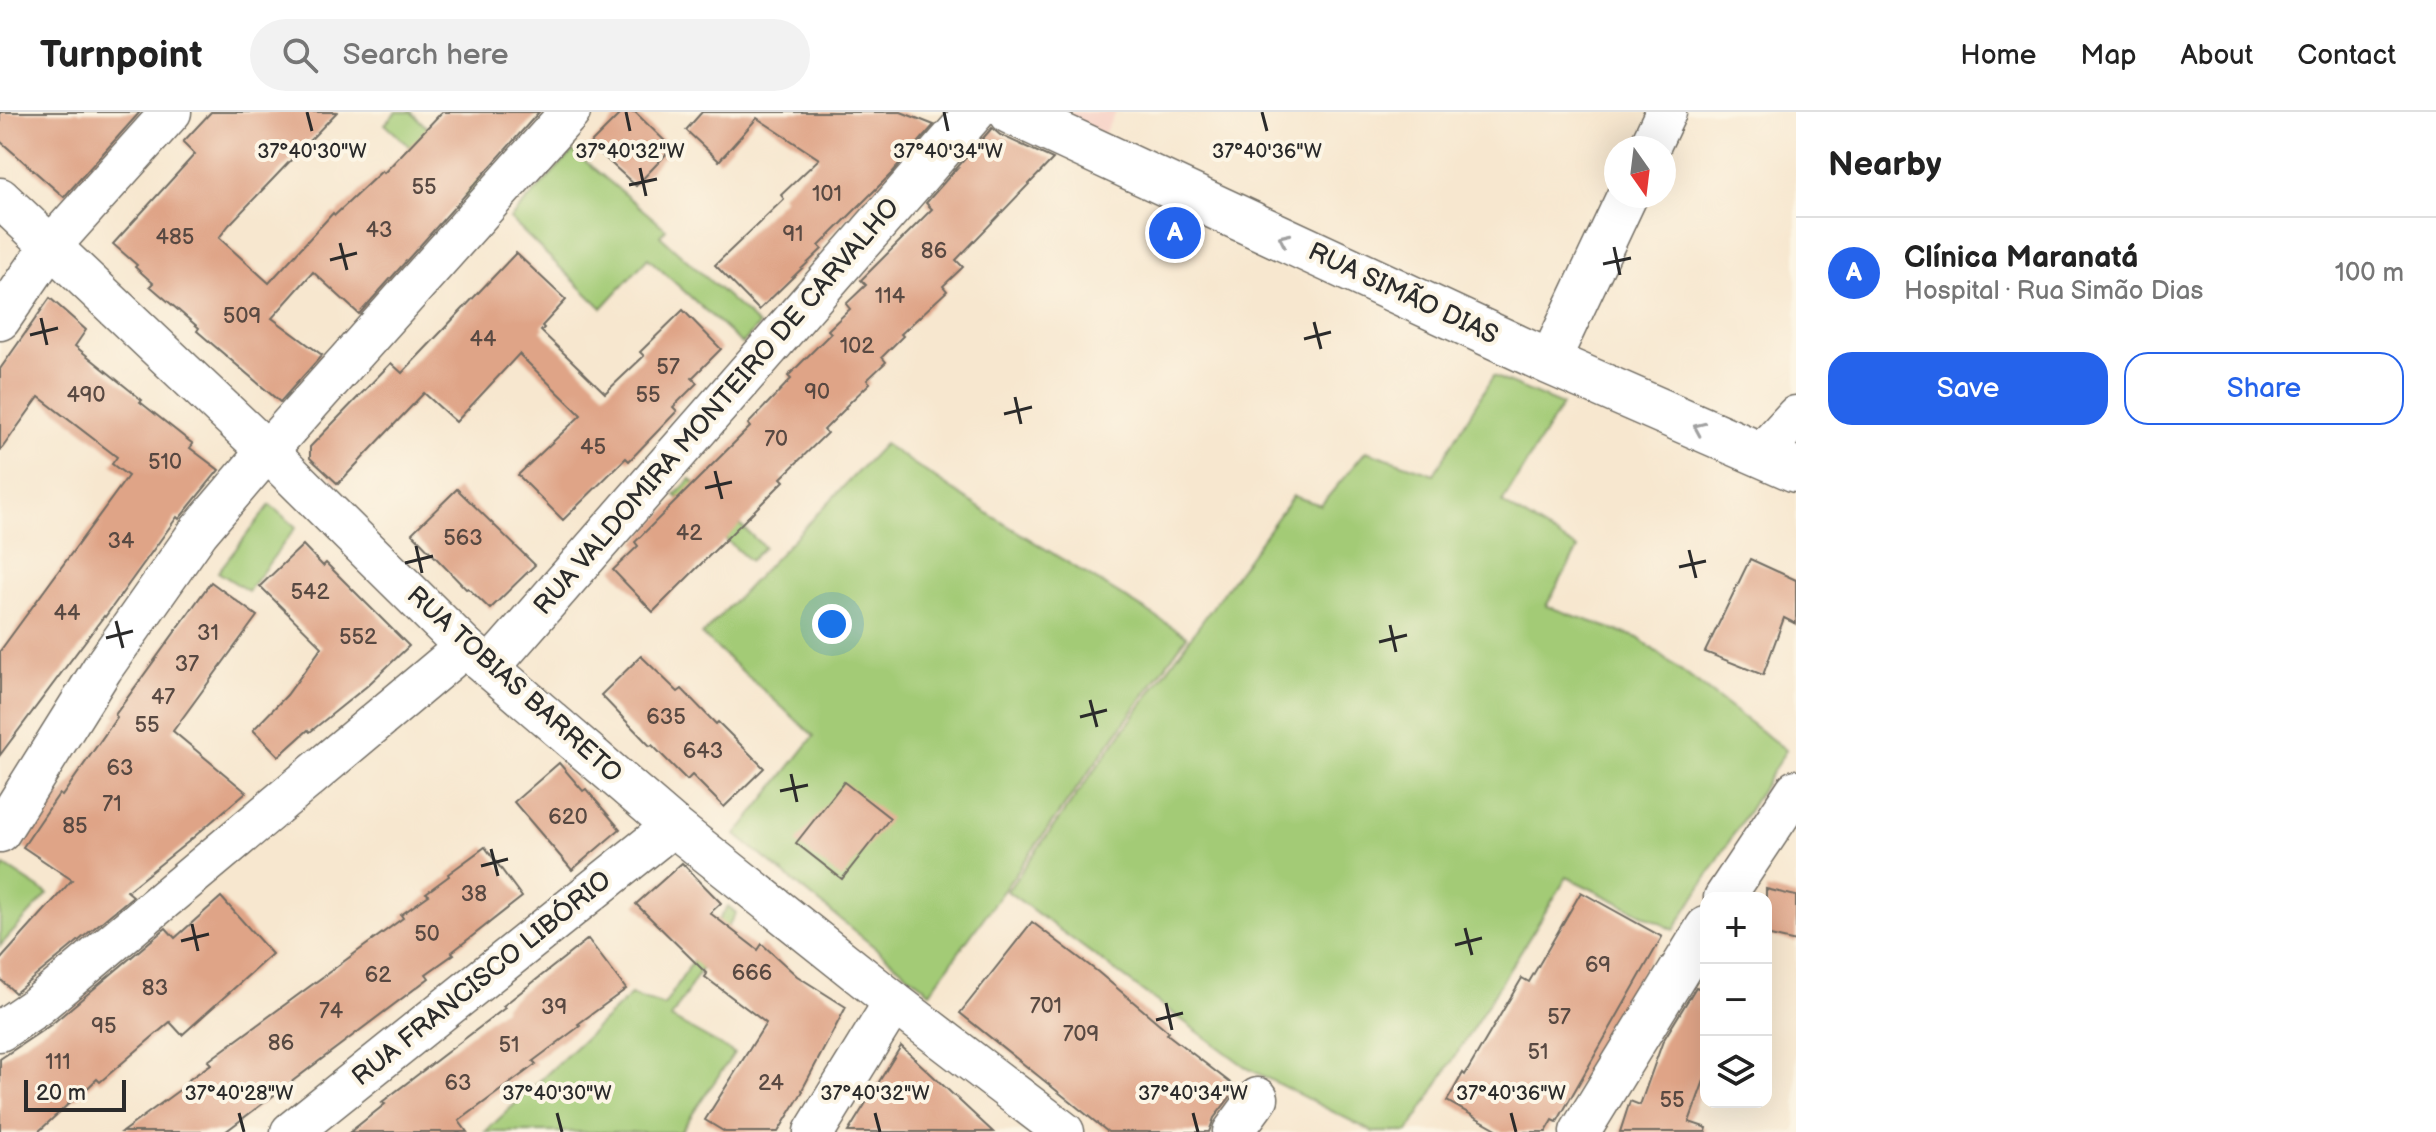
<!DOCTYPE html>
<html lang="en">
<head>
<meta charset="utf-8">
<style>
	:root { --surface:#fff; --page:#f2f2f2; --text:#222; --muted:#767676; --line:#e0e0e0; --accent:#2563eb }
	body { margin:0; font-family:"Balsamiq Sans",sans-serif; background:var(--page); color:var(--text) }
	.controls { position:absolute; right:24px; bottom:24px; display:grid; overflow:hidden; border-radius:16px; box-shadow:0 8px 32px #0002 }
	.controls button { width:72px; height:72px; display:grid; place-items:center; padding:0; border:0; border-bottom:2px solid var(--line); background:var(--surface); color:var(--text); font:40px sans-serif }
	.compass { position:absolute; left:1604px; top:24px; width:72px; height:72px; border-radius:50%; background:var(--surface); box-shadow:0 8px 32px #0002; rotate:166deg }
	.scale { position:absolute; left:24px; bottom:20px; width:102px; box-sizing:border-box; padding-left:8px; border:4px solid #2b2b2b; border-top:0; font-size:22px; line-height:28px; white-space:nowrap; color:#2b2b2b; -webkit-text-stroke:6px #fcf5e5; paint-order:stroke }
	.you { position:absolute; left:832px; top:512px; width:28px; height:28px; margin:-20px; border:6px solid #fff; border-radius:50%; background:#1a73e8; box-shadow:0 0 0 12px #1a73e833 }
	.badge { display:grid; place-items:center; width:52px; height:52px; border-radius:50%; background:var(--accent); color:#fff; font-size:26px; font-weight:700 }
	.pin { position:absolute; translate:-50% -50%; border:4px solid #fff; box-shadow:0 2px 8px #0006 }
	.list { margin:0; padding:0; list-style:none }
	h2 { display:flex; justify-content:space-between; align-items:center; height:104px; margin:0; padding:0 32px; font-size:34px }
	h2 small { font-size:26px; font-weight:400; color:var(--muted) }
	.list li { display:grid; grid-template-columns:52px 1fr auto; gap:24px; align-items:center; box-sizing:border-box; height:112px; padding:0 32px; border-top:2px solid var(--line) }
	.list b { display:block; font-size:30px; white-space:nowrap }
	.list p { margin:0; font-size:26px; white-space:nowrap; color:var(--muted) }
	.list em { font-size:26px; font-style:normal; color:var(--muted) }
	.actions { display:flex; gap:16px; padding:24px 32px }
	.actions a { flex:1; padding:18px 0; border:2px solid var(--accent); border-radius:24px; text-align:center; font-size:28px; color:var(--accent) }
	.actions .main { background:var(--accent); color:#fff }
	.icon { flex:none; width:44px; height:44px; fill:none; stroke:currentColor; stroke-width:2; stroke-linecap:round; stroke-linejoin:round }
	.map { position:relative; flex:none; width:1796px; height:1020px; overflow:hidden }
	header { display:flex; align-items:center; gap:48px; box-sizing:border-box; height:112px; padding:0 40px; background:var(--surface); border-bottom:2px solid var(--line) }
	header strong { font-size:38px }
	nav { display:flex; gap:44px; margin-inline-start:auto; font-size:28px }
	.search { width:560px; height:72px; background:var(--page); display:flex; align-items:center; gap:20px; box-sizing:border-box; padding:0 28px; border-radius:44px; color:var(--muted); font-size:30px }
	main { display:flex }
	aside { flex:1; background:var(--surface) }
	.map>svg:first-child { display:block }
	.built { fill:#f7d1c6 }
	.green { fill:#a3cb76; stroke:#677b50; stroke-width:2 }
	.building { fill:#dfa487 }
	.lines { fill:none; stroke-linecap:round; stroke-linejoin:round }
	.minor-casing { stroke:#726d64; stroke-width:43 }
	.tertiary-casing { stroke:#726d64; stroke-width:47 }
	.minor { stroke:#fff; stroke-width:40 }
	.tertiary { stroke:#fff; stroke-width:44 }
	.oneway { stroke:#a0a0a0 }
	.ticks { fill:none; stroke:#2b2b2b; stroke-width:3 }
	.labels { text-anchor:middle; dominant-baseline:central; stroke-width:8; stroke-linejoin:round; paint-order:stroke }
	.number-label { font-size:22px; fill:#584942 }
	.street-label { font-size:26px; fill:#2b2b2b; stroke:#fcf5e5 }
	.ticks-label { font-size:20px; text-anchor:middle; fill:#2b2b2b; stroke:#fcf5e5; stroke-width:8; stroke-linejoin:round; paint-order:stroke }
</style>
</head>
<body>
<header>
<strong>Turnpoint</strong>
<div class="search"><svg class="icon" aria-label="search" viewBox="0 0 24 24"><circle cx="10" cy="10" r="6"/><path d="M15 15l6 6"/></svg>Search here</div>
<nav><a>Home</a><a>Map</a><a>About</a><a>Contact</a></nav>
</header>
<main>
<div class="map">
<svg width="1796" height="1020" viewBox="0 0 1796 1020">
	<rect width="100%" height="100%" fill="#fcf5e5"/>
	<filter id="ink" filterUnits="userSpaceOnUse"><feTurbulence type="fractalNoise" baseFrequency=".0125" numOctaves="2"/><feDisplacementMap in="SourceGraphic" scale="16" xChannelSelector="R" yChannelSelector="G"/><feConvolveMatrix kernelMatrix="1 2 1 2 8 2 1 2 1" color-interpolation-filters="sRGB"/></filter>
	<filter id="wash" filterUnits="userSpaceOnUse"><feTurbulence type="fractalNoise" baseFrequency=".006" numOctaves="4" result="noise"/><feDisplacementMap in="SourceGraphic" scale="32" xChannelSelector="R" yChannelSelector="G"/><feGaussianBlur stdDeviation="1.8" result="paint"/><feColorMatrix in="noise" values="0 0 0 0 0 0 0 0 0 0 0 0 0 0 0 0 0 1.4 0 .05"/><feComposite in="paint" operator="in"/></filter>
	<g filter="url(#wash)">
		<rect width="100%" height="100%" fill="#f7e7cf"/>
		<path class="built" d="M1057 0H1116L1103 23Z"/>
		<g class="green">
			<path d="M396 0H411L488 74 471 91 385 12Z"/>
			<path d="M573 39 666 117 660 124 759 213 742 232 648 146 602 196 510 107Z"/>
			<path d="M1493 264 1562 293 1502 391 1578 437 1546 494 1638 526 1786 638 1674 818 1567 765 1408 1020H1373L1247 956 1007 779 1293 384 1321 393 1366 339 1434 362Z"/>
			<path d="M884 332 992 404 1187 524 930 880 736 723 814 624 702 523Z"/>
			<path d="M691 367 764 435 750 449 675 383Z"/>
			<path d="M270 393 296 415 248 479 218 460Z"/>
			<path d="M5 754 48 782 0 834V762Z"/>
			<path d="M728 794 736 801 671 906 734 941 680 1020H485L631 883 664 894Z"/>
		</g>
		<g id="blocks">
			<g class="building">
				<path d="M0 0H140L64 85 0 29Z"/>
				<path d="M211 0H337L229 113 219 126 269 171 333 101 335 103 382 59 384 61 442 0H539L359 202 313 160 272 206 322 243 280 290 197 219 199 216 150 174 153 171 135 155 137 153 113 132 195 42 183 30Z"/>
				<path d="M622 0H635L672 36 636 74 590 32Z"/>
				<path d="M702 0H901L934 13 891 62 819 134 822 137 759 198 715 153 784 87 781 83 819 47 757 6 719 49 686 18Z"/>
				<path d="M992 16 1000 23 1053 47 956 148 963 155 943 174 947 179 901 222 903 224 882 245 886 250 867 268 870 271 845 295 846 296 824 318 827 321 781 366 784 369 653 500 613 458 638 434 635 430 750 315 748 312 791 267 788 264 831 221 828 218 850 197 846 192 866 173 861 168 932 97 926 91Z"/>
				<path d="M516 141 566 188 542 214 544 216 541 219 605 281 644 244 640 240 683 198 721 237 692 266 697 271 673 295 677 299 629 349 626 346 563 408 518 363 581 303 519 242 456 310 424 281 338 372 310 346V335L391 251 402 261Z"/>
				<path d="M50 186 86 218 75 234 142 288 140 290 193 332 190 336 219 358 179 407 177 405 105 505 104 504 0 643V539L128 364 112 352 117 345 39 285 0 339V257Z"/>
				<path d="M457 377 535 453 490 497 468 476 466 477 412 421Z"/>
				<path d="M303 433 323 454 326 451 409 534 367 574 310 620 308 618 279 644 253 618 287 583 322 535 260 474Z"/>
				<path d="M1750 447 1796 468V512L1784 506 1763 563 1705 540Z"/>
				<path d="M211 470 257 504 173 619 246 680 188 730 127 779 133 784 15 881 0 867V848L72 768 23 735 59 682 62 684 117 605 115 603Z"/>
				<path d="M641 544 678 580 682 577 716 612 718 610 764 656 724 695 692 663 687 668 652 633 650 634 601 583Z"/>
				<path d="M559 651 583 679 586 677 620 717 572 758 514 690Z"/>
				<path d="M844 670 890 706 842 767 796 731Z"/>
				<path d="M485 735 522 785 452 840 454 842 426 862 429 866 225 1020H122L189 971 187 969 211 952 208 949 403 806 401 803 429 783 426 781 449 764 448 762Z"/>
				<path d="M682 751 721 791 710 801 758 838 762 832 797 864 846 895 802 978 803 979 778 1020H725L705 1008 766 911 705 865 707 862 636 792Z"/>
				<path d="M1766 777 1796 784V830L1766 823Z"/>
				<path d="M1581 780 1662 825 1557 1010 1553 1008 1546 1020H1502L1447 989 1463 961 1465 963 1522 866 1529 870Z"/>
				<path d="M221 785 272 842 182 923 170 910 100 970 97 967 76 987 75 986 38 1020H0V947L52 912 166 816 175 826Z"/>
				<path d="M1032 810 1098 860 1169 920 1167 922 1237 976 1214 1006 1209 1020H1108L960 901Z"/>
				<path d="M588 827 626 877 578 912 580 914 533 949 536 952 459 1009 467 1020H350L385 992 382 990 505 896 503 894Z"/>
				<path d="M1696 875 1706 879V963L1689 1010 1707 1016 1706 1020H1620L1630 989 1640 993 1663 929Z"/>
				<path d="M901 934 993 1020H848Z"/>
			</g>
		</g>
	</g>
	<g filter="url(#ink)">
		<use href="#blocks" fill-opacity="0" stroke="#726d64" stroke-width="2"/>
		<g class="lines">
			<g class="minor-casing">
				<g id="minor">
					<path d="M1649 36 1666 0"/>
					<path d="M0 86 267 339 465 535 673 714 894 890 1064 1020"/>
					<path d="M0 208 50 135 171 0"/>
					<path d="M1549 250 1627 84"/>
					<path d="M1760 343 1796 304"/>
					<path d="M490 555 975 0"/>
					<path d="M0 720 102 557 199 419 267 339 570 0"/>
					<path d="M1724 786 1796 678"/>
					<path d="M0 919 37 894 465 535"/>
					<path d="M291 1020 673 714"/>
					<path d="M814 1020 894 890"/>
					<path d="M1233 1020 1258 986"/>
					<path d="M1580 1020 1706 815"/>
				</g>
			</g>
			<g class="tertiary-casing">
				<path id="tertiary" d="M1011 0 1549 250 1796 358"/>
			</g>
			<use href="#minor" class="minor"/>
			<use href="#tertiary" class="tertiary"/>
		</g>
		<defs><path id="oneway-chevron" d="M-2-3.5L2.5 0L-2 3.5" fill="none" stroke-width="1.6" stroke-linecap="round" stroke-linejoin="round" transform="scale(2)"/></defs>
		<g class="oneway">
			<use href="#oneway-chevron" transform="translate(1284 127) rotate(-155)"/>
			<use href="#oneway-chevron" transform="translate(1699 316) rotate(-156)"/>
		</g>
	</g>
	<path class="ticks" d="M307 0 312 19M626 0 630 19M944 0 948 19M1262 0 1267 19M640 56 646 84M629 73 657 67M340 131 347 158M1614 135 1620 163M330 148 357 141M1603 152 1631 146M41 206 47 233M1314 210 1321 237M30 223 58 216M1304 227 1331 220M1015 285 1021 312M1004 302 1032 295M715 359 722 387M705 376 732 370M416 434 422 461M1689 438 1696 466M405 451 433 444M1679 455 1706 449M116 509 123 536M1390 513 1396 540M106 526 133 519M1379 530 1407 523M1090 588 1097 615M1080 605 1107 598M791 662 797 690M780 679 808 673M491 737 498 764M481 754 508 747M192 812 198 839M1465 816 1472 843M181 829 209 822M1455 833 1482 826M1166 891 1172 918M1156 908 1183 901M239 1001 244 1020M557 1001 562 1020M875 1001 880 1020M1193 1001 1198 1020M1511 1001 1516 1020"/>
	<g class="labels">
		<g class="number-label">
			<text x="424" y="75">55</text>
			<text x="827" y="82">101</text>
			<text x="379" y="118">43</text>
			<text x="793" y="122">91</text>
			<text x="175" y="125">485</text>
			<text x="934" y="139">86</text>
			<text x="890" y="184">114</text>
			<text x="242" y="204">509</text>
			<text x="483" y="227">44</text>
			<text x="857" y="234">102</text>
			<text x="668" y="255">57</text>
			<text x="817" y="280">90</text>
			<text x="86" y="283">490</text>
			<text x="648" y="283">55</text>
			<text x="776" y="327">70</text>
			<text x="593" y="335">45</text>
			<text x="165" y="350">510</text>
			<text x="689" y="421">42</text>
			<text x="463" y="426">563</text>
			<text x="121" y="429">34</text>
			<text x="310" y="480">542</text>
			<text x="67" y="501">44</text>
			<text x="208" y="521">31</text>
			<text x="358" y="525">552</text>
			<text x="187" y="552">37</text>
			<text x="163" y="585">47</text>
			<text x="666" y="605">635</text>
			<text x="147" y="613">55</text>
			<text x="703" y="639">643</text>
			<text x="120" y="656">63</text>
			<text x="112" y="692">71</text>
			<text x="568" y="705">620</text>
			<text x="75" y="714">85</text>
			<text x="474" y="782">38</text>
			<text x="427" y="822">50</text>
			<text x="1598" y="853">69</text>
			<text x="752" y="861">666</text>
			<text x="378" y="863">62</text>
			<text x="155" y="876">83</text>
			<text x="1046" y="894">701</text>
			<text x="554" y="895">39</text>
			<text x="331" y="899">74</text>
			<text x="1559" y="905">57</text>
			<text x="104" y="914">95</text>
			<text x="1081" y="922">709</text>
			<text x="281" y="931">86</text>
			<text x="509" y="933">51</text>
			<text x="1538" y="940">51</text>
			<text x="58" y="950">111</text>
			<text x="458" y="971">63</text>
			<text x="771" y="971">24</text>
			<text x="1672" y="988">55</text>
		</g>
		<g class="street-label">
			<text transform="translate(1403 182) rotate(25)">RUA SIMÃO DIAS</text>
			<text transform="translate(717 295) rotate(-49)">RUA VALDOMIRA MONTEIRO DE CARVALHO</text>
			<text transform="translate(514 573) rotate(42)">RUA TOBIAS BARRETO</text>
			<text transform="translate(482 867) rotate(-39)">RUA FRANCISCO LIBÓRIO</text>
		</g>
	</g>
	<g class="ticks-label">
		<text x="312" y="46">37°40'30"W</text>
		<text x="630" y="46">37°40'32"W</text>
		<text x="948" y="46">37°40'34"W</text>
		<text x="1267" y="46">37°40'36"W</text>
		<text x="239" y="988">37°40'28"W</text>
		<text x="557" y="988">37°40'30"W</text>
		<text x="875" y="988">37°40'32"W</text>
		<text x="1193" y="988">37°40'34"W</text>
		<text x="1511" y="988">37°40'36"W</text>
	</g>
</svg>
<div class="controls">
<button>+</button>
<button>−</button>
<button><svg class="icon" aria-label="layers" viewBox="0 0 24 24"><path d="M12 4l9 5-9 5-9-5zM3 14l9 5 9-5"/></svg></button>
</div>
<svg class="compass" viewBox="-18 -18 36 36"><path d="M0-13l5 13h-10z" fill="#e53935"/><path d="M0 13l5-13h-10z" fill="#767676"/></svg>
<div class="scale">20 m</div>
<div class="you"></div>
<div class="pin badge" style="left:1175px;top:121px">A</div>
</div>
<aside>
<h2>Nearby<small></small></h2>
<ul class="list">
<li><span class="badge">A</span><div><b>Clínica Maranatá</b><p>Hospital · Rua Simão Dias</p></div><em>100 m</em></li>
</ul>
<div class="actions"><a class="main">Save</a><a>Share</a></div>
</aside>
</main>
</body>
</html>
